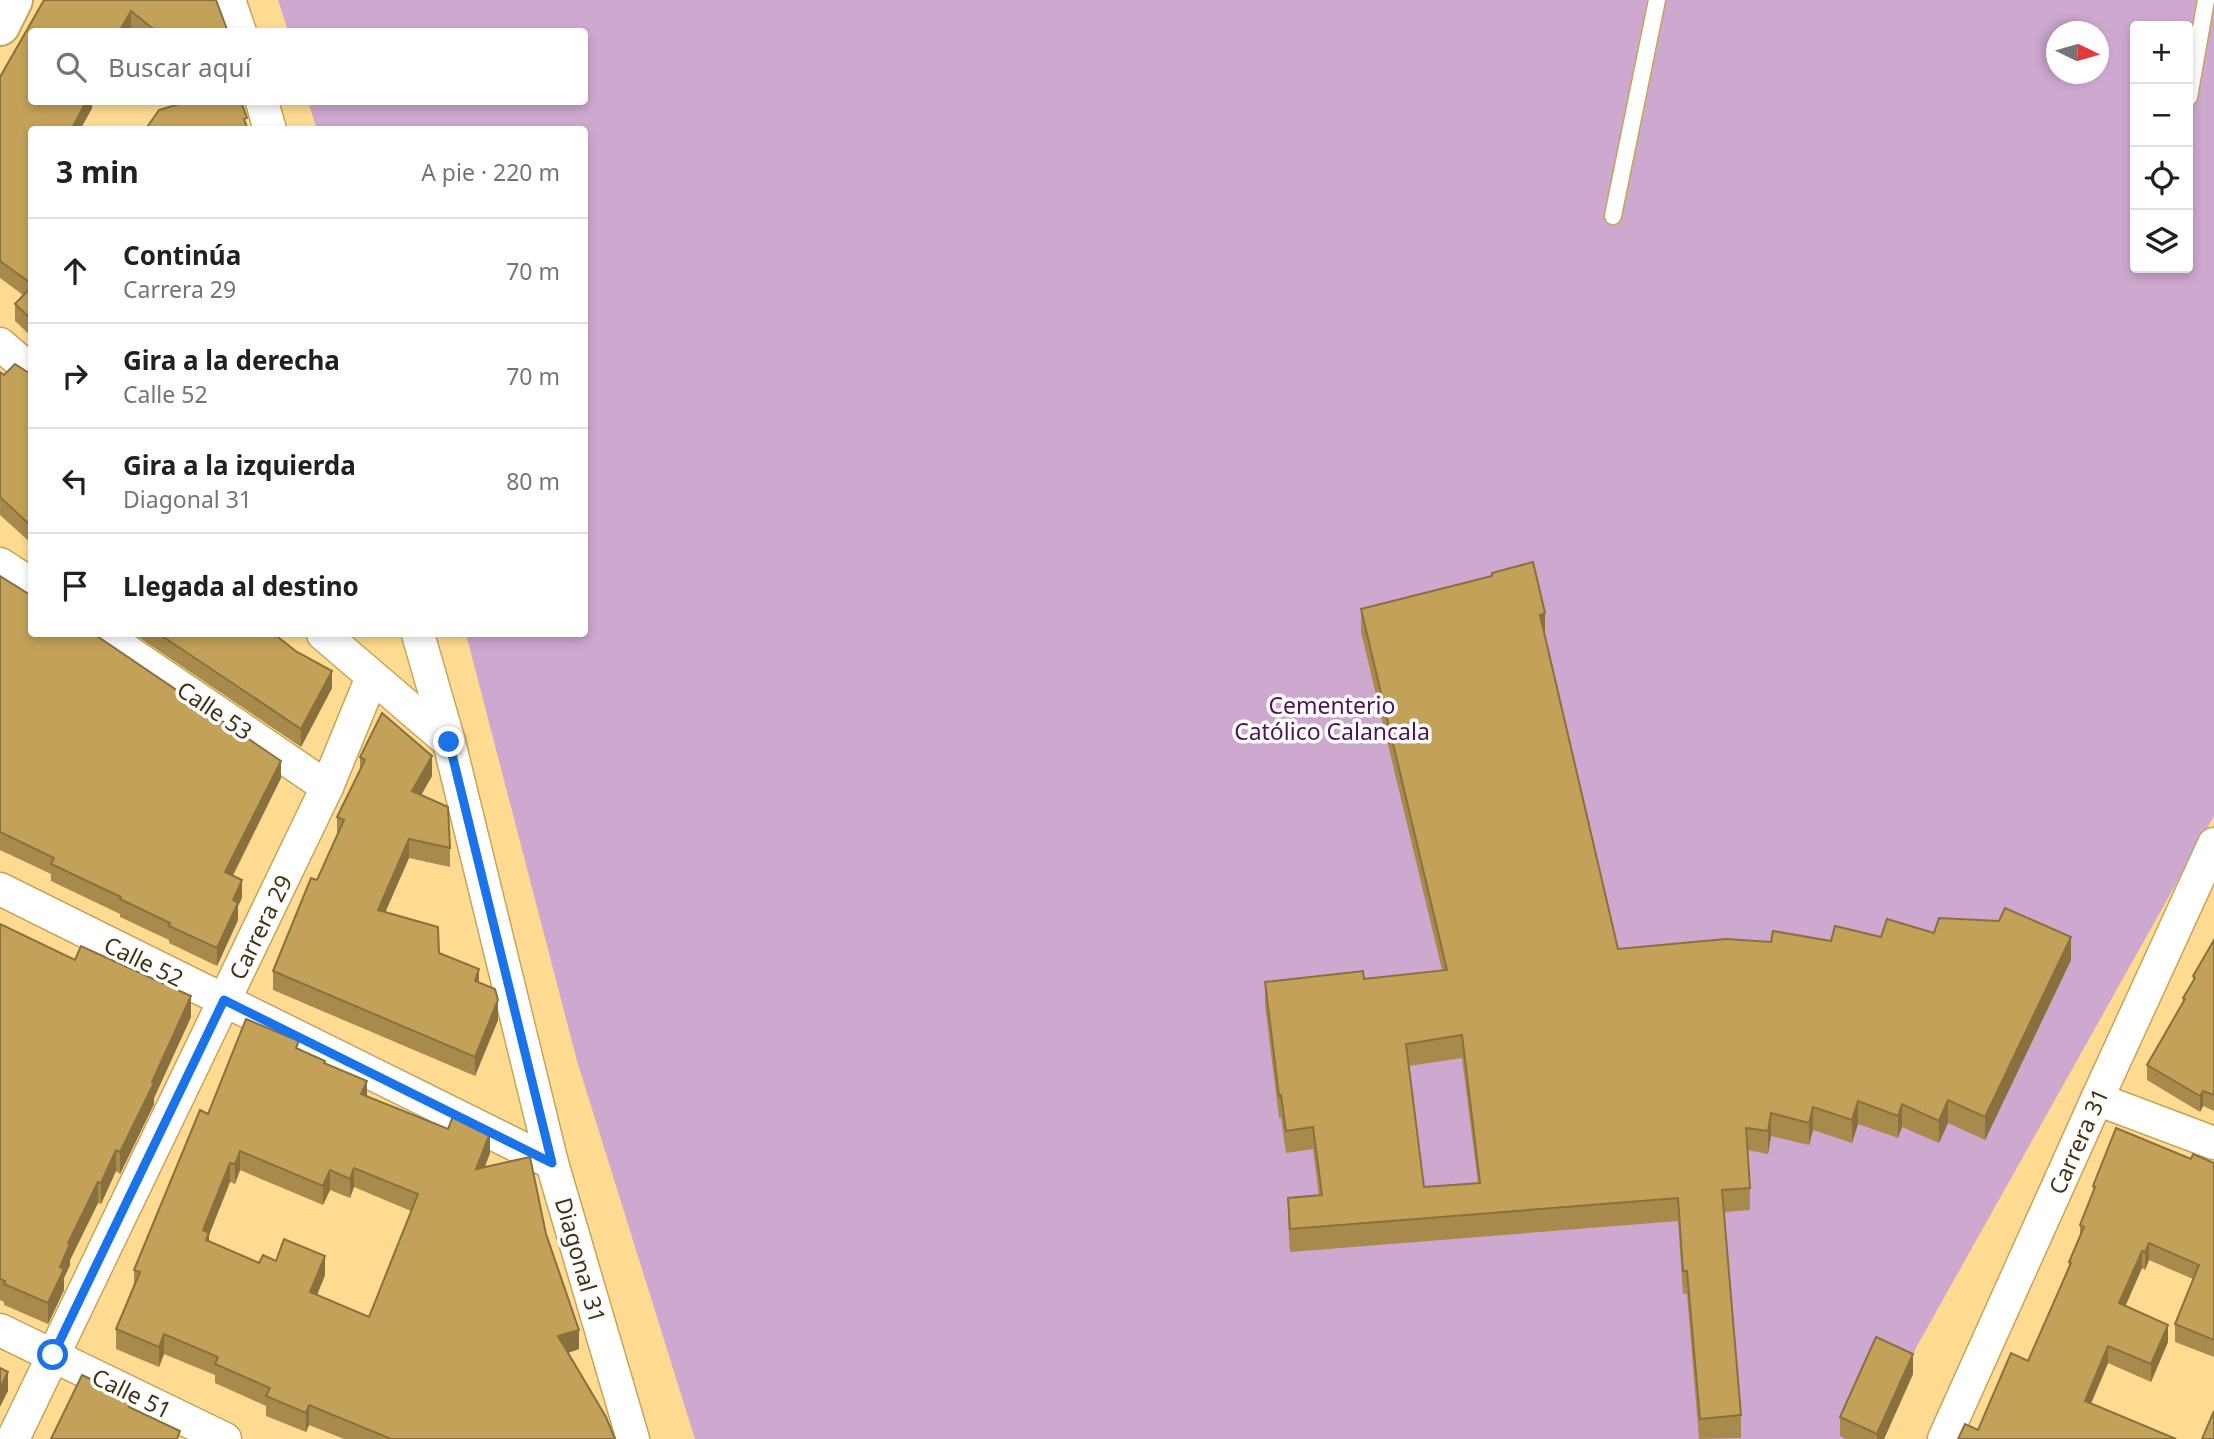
<!DOCTYPE html>
<html lang="es">
<head>
<meta charset="utf-8">
<style>
	:root { --surface:#fff; --page:#f2f2f2; --text:#202124; --muted:#757577; --line:#e0e0e0 }
	body { margin:0; font-family:"Noto Sans",sans-serif; background:var(--page); color:var(--text) }
	.controls { position:absolute; right:21px; top:21px; display:grid; overflow:hidden; border-radius:7px; box-shadow:0 4px 10px #0003 }
	.controls button { width:63px; height:63px; display:grid; place-items:center; padding:0; border:0; border-bottom:2px solid var(--line); background:var(--surface); color:var(--text); font:35px sans-serif }
	.compass { position:absolute; left:2046px; top:21px; width:63px; height:63px; border-radius:50%; background:var(--surface); box-shadow:0 4px 10px #0003; rotate:95deg }
	.stop { position:absolute; width:21px; height:21px; margin:-16px; border:5px solid #1a73e8; border-radius:50%; background:#fff }
	.stop.end { background:#1a73e8; border-color:#fff; box-shadow:0 2px 7px #0008 }
	.list { margin:0; padding:0; list-style:none }
	h2 { display:flex; justify-content:space-between; align-items:center; height:91px; margin:0; padding:0 28px; font-size:30px }
	h2 small { font-size:23px; font-weight:400; color:var(--muted) }
	.list li { display:grid; grid-template-columns:46px 1fr auto; gap:21px; align-items:center; box-sizing:border-box; height:105px; padding:0 28px; border-top:2px solid var(--line) }
	.list b { display:block; font-size:26px; white-space:nowrap }
	.list p { margin:0; font-size:23px; white-space:nowrap; color:var(--muted) }
	.list em { font-size:23px; font-style:normal; color:var(--muted) }
	.icon { flex:none; width:38px; height:38px; fill:none; stroke:currentColor; stroke-width:2; stroke-linecap:round; stroke-linejoin:round }
	.map { position:relative; flex:none; width:2214px; height:1439px; overflow:hidden }
	.search { position:absolute; background:var(--surface); box-shadow:0 4px 10px #0003; left:28px; top:28px; width:560px; height:77px; display:flex; align-items:center; gap:18px; box-sizing:border-box; padding:0 24px; border-radius:7px; color:var(--muted); font-size:26px }
	.panel { position:absolute; background:var(--surface); box-shadow:0 4px 10px #0003; left:28px; top:126px; width:560px; height:511px; border-radius:7px }
	.map>svg:first-child { display:block }
	.green { fill:#cda8cf; fill-rule:evenodd }
	.lines { fill:none; stroke-linecap:round; stroke-linejoin:round }
	.lane-casing { stroke:#c7a45b; stroke-width:19 }
	.street-casing { stroke:#c7a45b; stroke-width:35 }
	.secondary-casing { stroke:#c7a45b; stroke-width:42 }
	.lane { stroke:#fff; stroke-width:16 }
	.street { stroke:#fff; stroke-width:32 }
	.secondary { stroke:#fff; stroke-width:38 }
	.wall { fill:#a88a4c; fill-rule:evenodd }
	.shaded-wall { fill:#88713e }
	.building { fill:#c3a158; stroke:#88713e; stroke-width:2; fill-rule:evenodd }
	.route { stroke:#1a73e8; stroke-width:9 }
	.labels { text-anchor:middle; dominant-baseline:central; stroke-width:7; stroke-linejoin:round; paint-order:stroke }
	.park-label { font-size:23px; fill:#531259; stroke:#fff }
	.street-label { font-size:23px; fill:#423315; stroke:#fff }
</style>
</head>
<body>
<div class="map">
<svg width="2214" height="1439" viewBox="0 0 2214 1439">
	<rect width="100%" height="100%" fill="#ffdb91"/>
	<path class="green" d="M278 0H2214V816L1917 1346 1878 1439H695L577 1061 466 634H584V130L317 129 308 102H584V32L288 31ZM2135 26H2188V268H2135ZM2056 32H2098V74H2056Z"/>
	<g class="lines">
		<g class="lane-casing">
			<g id="lane">
				<path d="M2189 97 2206 0"/>
				<path d="M1613 216 1657 0"/>
			</g>
		</g>
		<g class="street-casing">
			<g id="street">
				<path d="M229 0 240 32"/>
				<path d="M262 102 270 130"/>
				<path d="M0 344 32 372"/>
				<path d="M0 564 32 585"/>
				<path d="M102 634 327 787"/>
				<path d="M323 634 449 742"/>
				<path d="M418 634 449 742 552 1163 633 1439"/>
				<path d="M0 889 552 1163"/>
				<path d="M2097 1099 2214 1143"/>
				<path d="M0 1330 225 1439"/>
				<path d="M13 1439 327 787 372 677"/>
				<path d="M1944 1439 2097 1099 2214 844"/>
			</g>
		</g>
		<g class="secondary-casing">
			<path id="secondary" d="M0 26 13 0"/>
		</g>
		<use href="#lane" class="lane"/>
		<use href="#street" class="street"/>
		<use href="#secondary" class="secondary"/>
	</g>
	<g class="wall">
		<path d="M44 0H216L228 32H136L131 28 32 32 92 102V108L80 130H32V337L15 321V304L23 295 0 278V77Z"/>
		<path d="M0 372 4 375 32 372V544L0 515Z"/>
		<path d="M1492 573 1545 636 1618 949 1771 942 1831 941 1934 933 2071 960 1985 1140 1948 1123 1939 1143 1902 1127 1898 1138 1858 1124 1852 1143 1813 1130 1809 1145 1771 1136 1768 1154 1747 1150 1750 1188V1210L1724 1212 1741 1415V1438L1699 1439 1687 1294H1683L1678 1221 1290 1252 1288 1221V1198L1319 1196 1313 1149 1286 1153 1281 1118H1279L1265 1005V982L1364 979 1442 970 1361 632V609L1492 577ZM1462 1058 1478 1183 1424 1187 1409 1066Z"/>
		<path d="M0 576 281 778 233 876 242 898 238 906V920L217 966 169 943V940L120 917V914L51 881V874L0 850Z"/>
		<path d="M134 634H274L332 688 301 747Z"/>
		<path d="M360 757 432 776 421 795 450 848V867L409 858 385 912 479 983 498 1020 475 1076 273 990V971L317 880 337 835V817L360 770Z"/>
		<path d="M0 924 191 1017 154 1098V1104L120 1174 116 1171 101 1204 98 1203 70 1260V1265L64 1278V1290L48 1324 4 1305V1302L0 1300Z"/>
		<path d="M2214 940V1111L2203 1106 2200 1112 2147 1080V1065L2183 1002V998L2193 982V976Z"/>
		<path d="M299 1050 325 1064 367 1096 490 1153 485 1167 546 1234 579 1349 568 1353 615 1439H344L309 1425 306 1432 266 1416V1406L215 1383V1375L164 1354 159 1367 116 1349V1329L134 1287V1270L208 1114ZM240 1170 323 1205 330 1190 350 1198 354 1187 411 1211 369 1317 317 1295 325 1275 276 1261 259 1263 209 1242V1235L230 1182 235 1184Z"/>
		<path d="M2191 1159 2214 1163V1357L2175 1342V1324L2193 1279 2149 1260 2145 1270 2142 1268 2125 1306 2168 1342 2151 1382 2108 1363 2091 1403 1978 1430 2028 1361 2069 1267V1262L2080 1238V1225L2093 1193V1186Z"/>
		<path d="M1913 1374 1884 1439H1846L1840 1436V1417Z"/>
	</g>
	<g class="shaded-wall">
		<path d="M131 11V28L129 32H119Z"/>
		<path d="M86 102H92V108L80 130H71Z"/>
		<path d="M1545 613V636L1540 637V615Z"/>
		<path d="M332 671V688L301 747V729Z"/>
		<path d="M432 756V776L412 811V791Z"/>
		<path d="M281 761V778L225 890V872Z"/>
		<path d="M409 839V858L378 929V910Z"/>
		<path d="M242 880V898L238 906V920L217 966V948L233 900Z"/>
		<path d="M2071 937V960L1985 1140V1117Z"/>
		<path d="M479 969V989L475 981Z"/>
		<path d="M191 996V1017L154 1098V1104L120 1174V1152Z"/>
		<path d="M498 1000V1020L475 1076V1057Z"/>
		<path d="M367 1081V1100L361 1094Z"/>
		<path d="M2203 1091V1106L2200 1112V1096Z"/>
		<path d="M1948 1100V1123L1939 1143V1121Z"/>
		<path d="M1858 1101V1124L1852 1143V1120Z"/>
		<path d="M1902 1104V1127L1898 1138V1116Z"/>
		<path d="M1813 1107V1130L1809 1145V1123Z"/>
		<path d="M1771 1113V1136L1768 1154V1131Z"/>
		<path d="M490 1133V1153L476 1188V1169Z"/>
		<path d="M116 1150V1171L101 1204V1183Z"/>
		<path d="M240 1151V1170L235 1184V1164Z"/>
		<path d="M230 1163V1182L209 1235V1252L203 1230Z"/>
		<path d="M354 1168V1187L350 1198V1179Z"/>
		<path d="M330 1170V1190L323 1205V1186Z"/>
		<path d="M98 1182V1203L70 1260V1265L64 1278V1290L48 1324V1303L68 1243Z"/>
		<path d="M2149 1243V1260L2145 1270V1252Z"/>
		<path d="M2142 1251V1268L2119 1321V1303Z"/>
		<path d="M325 1256V1275L310 1312V1292Z"/>
		<path d="M2168 1325V1342L2151 1382V1364Z"/>
		<path d="M579 1330V1349L558 1356V1336Z"/>
		<path d="M164 1334V1354L159 1367V1347Z"/>
		<path d="M2108 1346V1363L2085 1418V1401Z"/>
		<path d="M1913 1354V1374L1884 1439H1877V1434Z"/>
		<path d="M8 1372V1391L0 1407V1388Z"/>
		<path d="M309 1405V1425L306 1432V1413Z"/>
	</g>
	<g class="building">
		<path d="M44 0H216L228 32H157L131 11 119 32H32V102H86L71 130H32V284L0 261V77Z"/>
		<path d="M185 102H241L247 118 244 119 248 130H145L159 110Z"/>
		<path d="M32 286V320L15 304Z"/>
		<path d="M15 364 29 373 32 372V527L0 497V372L4 375Z"/>
		<path d="M1533 562 1545 613 1540 615 1618 949 1726 939 1771 942 1773 931 1831 941 1835 926 1881 937 1887 919 1934 933 1939 918 1999 921 2005 908 2071 937 1985 1117 1948 1100 1939 1121 1902 1104 1898 1116 1858 1101 1852 1120 1813 1107 1809 1123 1771 1113 1768 1131 1746 1128 1750 1188 1722 1190 1741 1415 1700 1419 1687 1271H1683L1678 1198 1290 1229 1288 1198 1322 1195 1313 1127 1286 1131 1281 1095 1279 1096 1265 982 1363 971 1364 979 1447 970 1361 609 1492 576V573ZM1462 1035 1480 1183 1424 1187 1406 1044Z"/>
		<path d="M0 576 32 596V634H94L281 761 225 872 242 880 233 900 238 903 217 948 169 926 170 923 120 899 121 897 51 864 54 858 0 832Z"/>
		<path d="M159 634H274L297 652 332 671 301 729Z"/>
		<path d="M382 713 432 756 412 791 448 807 450 848 409 839 378 910 438 927 439 953 479 969 475 981 495 989 498 1000 475 1057 273 971 311 878 317 880 344 820 337 817 365 760 360 757Z"/>
		<path d="M0 924 75 960 81 946 191 996 152 1082 154 1083 120 1152 116 1150 101 1183 98 1182 68 1243 70 1244 60 1267 64 1269 48 1303 4 1284 5 1281 0 1279Z"/>
		<path d="M2214 940V1095L2203 1091 2200 1096 2147 1065 2185 999 2183 998 2195 978 2193 976Z"/>
		<path d="M246 1019 299 1041 296 1048 325 1061 324 1063 367 1081 361 1094 448 1129 453 1116 490 1133 476 1169 530 1157 546 1234 579 1330 558 1336 606 1417 615 1439H391L309 1405 306 1413 266 1396 270 1388 215 1364 218 1357 164 1334 159 1347 116 1329 140 1272 134 1270 200 1110 208 1114ZM240 1151 323 1186 330 1170 350 1179 354 1168 418 1194 369 1317 310 1292 325 1256 284 1239 276 1261 263 1255 259 1263 206 1240 209 1233 203 1230 230 1163 235 1164Z"/>
		<path d="M2116 1128 2191 1159 2193 1154 2214 1163V1340L2175 1324 2199 1265 2149 1243 2145 1252 2142 1251 2119 1303 2168 1325 2151 1364 2108 1346 2085 1401 2176 1439H1958L1965 1424 1978 1430 2011 1353 2028 1361 2071 1263 2069 1262 2084 1227 2080 1225 2095 1187 2093 1186Z"/>
		<path d="M1876 1337 1913 1354 1877 1434 1840 1417Z"/>
		<path d="M0 1368 8 1372 0 1388Z"/>
		<path d="M82 1375 133 1399 129 1407 180 1431 177 1439H51Z"/>
		<path d="M2214 1411V1439H2202Z"/>
	</g>
	<g class="lines">
		<path class="route" d="M53 1355 224 1000 552 1163 449 742"/>
	</g>
	<g class="labels">
		<g class="park-label">
			<text x="1332" y="705">Cementerio<tspan x="1332" dy="26">Católico Calancala</tspan></text>
		</g>
		<g class="street-label">
			<text transform="translate(215 710) rotate(34)">Calle 53</text>
			<text transform="translate(260 927) rotate(-64)">Carrera 29</text>
			<text transform="translate(144 961) rotate(26)">Calle 52</text>
			<text transform="translate(2078 1141) rotate(-66)">Carrera 31</text>
			<text transform="translate(581 1260) rotate(74)">Diagonal 31</text>
			<text transform="translate(132 1393) rotate(26)">Calle 51</text>
		</g>
	</g>
</svg>
<div class="controls">
<button>+</button>
<button>−</button>
<button><svg class="icon" aria-label="locate" viewBox="0 0 24 24"><circle cx="12" cy="12" r="6"/><path d="M12 2v4M12 18v4M2 12h4M18 12h4"/></svg></button>
<button><svg class="icon" aria-label="layers" viewBox="0 0 24 24"><path d="M12 4l9 5-9 5-9-5zM3 14l9 5 9-5"/></svg></button>
</div>
<svg class="compass" viewBox="-18 -18 36 36"><path d="M0-13l5 13h-10z" fill="#e53935"/><path d="M0 13l5-13h-10z" fill="#757577"/></svg>
<div class="stop" style="left:53px;top:1355px"></div>
<div class="stop end" style="left:449px;top:742px"></div>
<div class="search"><svg class="icon" aria-label="search" viewBox="0 0 24 24"><circle cx="10" cy="10" r="6"/><path d="M15 15l6 6"/></svg>Buscar aquí</div>
<section class="panel">
<h2>3 min<small>A pie · 220 m</small></h2>
<ul class="list">
<li><svg class="icon" aria-label="ahead" viewBox="0 0 24 24"><path d="M12 20V5M6 11l6-6 6 6"/></svg><div><b>Continúa</b><p>Carrera 29</p></div><em>70 m</em></li>
<li><svg class="icon" aria-label="right" viewBox="0 0 24 24"><path d="M7 20v-9h11M14 6l5 5-5 5"/></svg><div><b>Gira a la derecha</b><p>Calle 52</p></div><em>70 m</em></li>
<li><svg class="icon" aria-label="left" viewBox="0 0 24 24"><path d="M17 20v-9H6M10 6l-5 5 5 5"/></svg><div><b>Gira a la izquierda</b><p>Diagonal 31</p></div><em>80 m</em></li>
<li><svg class="icon" aria-label="arrive" viewBox="0 0 24 24"><path d="M6 21V4h12l-3 4 3 4H6"/></svg><div><b>Llegada al destino</b></div></li>
</ul>
</section>
</div>
</body>
</html>
